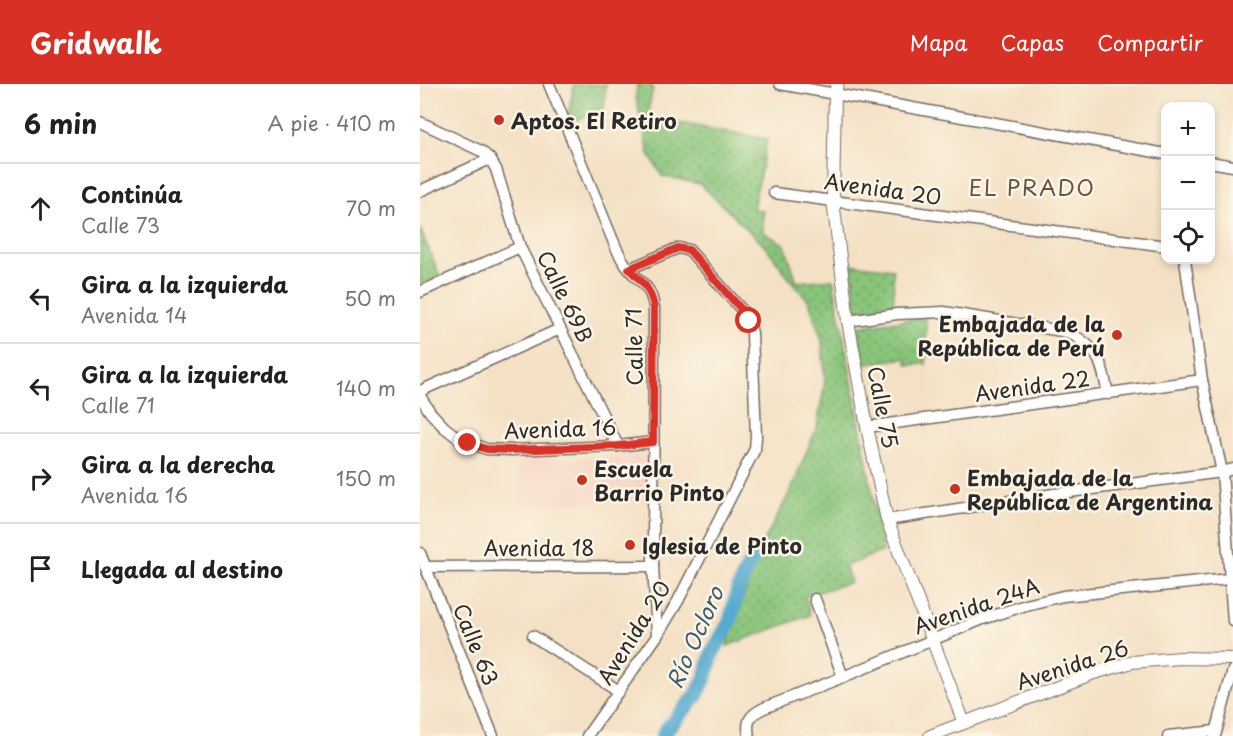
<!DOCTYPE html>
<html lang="es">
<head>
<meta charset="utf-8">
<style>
	:root { --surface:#fff; --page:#f6f6f6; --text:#202124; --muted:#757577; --line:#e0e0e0; --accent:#d93025 }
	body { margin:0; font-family:"Playpen Sans",sans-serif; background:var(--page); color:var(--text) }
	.controls { position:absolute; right:18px; top:18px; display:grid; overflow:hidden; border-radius:12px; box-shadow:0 3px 9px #0003 }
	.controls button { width:54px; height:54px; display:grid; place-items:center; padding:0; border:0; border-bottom:2px solid var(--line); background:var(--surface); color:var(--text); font:30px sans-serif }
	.stop { position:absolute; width:18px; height:18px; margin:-14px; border:4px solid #d93025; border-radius:50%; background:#fff }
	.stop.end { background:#d93025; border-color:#fff; box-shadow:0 2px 6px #0008 }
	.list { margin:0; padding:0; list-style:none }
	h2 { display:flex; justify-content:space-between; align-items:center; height:78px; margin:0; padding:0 24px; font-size:26px }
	h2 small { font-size:20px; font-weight:400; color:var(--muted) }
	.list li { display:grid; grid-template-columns:39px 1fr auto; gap:18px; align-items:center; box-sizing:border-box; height:90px; padding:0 24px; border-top:2px solid var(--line) }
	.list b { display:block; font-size:22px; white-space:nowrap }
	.list p { margin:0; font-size:20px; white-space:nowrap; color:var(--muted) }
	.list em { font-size:20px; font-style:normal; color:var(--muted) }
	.icon { flex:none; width:33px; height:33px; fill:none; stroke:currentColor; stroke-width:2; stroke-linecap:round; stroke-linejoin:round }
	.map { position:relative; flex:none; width:813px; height:652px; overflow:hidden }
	header { display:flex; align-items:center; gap:36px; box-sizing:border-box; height:84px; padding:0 30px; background:var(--accent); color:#fff }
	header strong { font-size:28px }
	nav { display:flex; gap:33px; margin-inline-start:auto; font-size:21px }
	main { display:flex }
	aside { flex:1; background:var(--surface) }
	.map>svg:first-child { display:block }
	.built { fill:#f5d3c1 }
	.grass { fill:url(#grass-dots); stroke:#5a7852; stroke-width:1.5 }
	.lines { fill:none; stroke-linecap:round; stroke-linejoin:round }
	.river { stroke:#52a9cf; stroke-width:15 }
	.minor-casing { stroke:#716b61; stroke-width:13 }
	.tertiary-casing { stroke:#716b61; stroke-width:14 }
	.minor { stroke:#fff; stroke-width:10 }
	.tertiary { stroke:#fff; stroke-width:12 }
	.route { stroke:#d93025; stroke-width:8 }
	.poi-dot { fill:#c8321e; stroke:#fcf5e5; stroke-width:2 }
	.labels { text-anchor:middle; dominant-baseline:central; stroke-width:5; stroke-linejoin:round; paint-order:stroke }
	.poi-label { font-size:21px; font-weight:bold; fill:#2b2b2b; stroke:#fcf5e5; text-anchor:start }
	.street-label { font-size:21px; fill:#2b2b2b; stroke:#fcf5e5 }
	.neighbourhood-label { font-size:22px; letter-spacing:1.5px; fill:#685241; stroke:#fcf5e5 }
	.water-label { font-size:22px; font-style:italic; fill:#3b5d6d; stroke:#fcf5e5 }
</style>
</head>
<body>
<header>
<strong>Gridwalk</strong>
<nav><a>Mapa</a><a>Capas</a><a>Compartir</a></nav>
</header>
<main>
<aside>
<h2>6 min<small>A pie · 410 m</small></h2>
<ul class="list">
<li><svg class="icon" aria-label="ahead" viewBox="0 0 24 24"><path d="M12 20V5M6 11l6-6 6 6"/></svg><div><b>Continúa</b><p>Calle 73</p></div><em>70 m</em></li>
<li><svg class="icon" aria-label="left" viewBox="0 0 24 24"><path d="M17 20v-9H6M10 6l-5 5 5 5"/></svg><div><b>Gira a la izquierda</b><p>Avenida 14</p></div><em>50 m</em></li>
<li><svg class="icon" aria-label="left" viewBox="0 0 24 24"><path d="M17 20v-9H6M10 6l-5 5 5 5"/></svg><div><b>Gira a la izquierda</b><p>Calle 71</p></div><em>140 m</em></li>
<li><svg class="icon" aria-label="right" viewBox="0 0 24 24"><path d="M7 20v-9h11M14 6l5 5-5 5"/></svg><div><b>Gira a la derecha</b><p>Avenida 16</p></div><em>150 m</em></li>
<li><svg class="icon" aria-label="arrive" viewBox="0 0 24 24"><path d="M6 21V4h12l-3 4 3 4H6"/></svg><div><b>Llegada al destino</b></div></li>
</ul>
</aside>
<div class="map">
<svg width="813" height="652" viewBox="0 0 813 652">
	<defs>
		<pattern id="grass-dots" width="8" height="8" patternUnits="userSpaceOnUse" patternTransform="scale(1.5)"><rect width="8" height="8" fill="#88c479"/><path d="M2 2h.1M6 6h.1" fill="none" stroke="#6f9f63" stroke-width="1.8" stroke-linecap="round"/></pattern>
	</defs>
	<rect width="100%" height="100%" fill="#fcf5e5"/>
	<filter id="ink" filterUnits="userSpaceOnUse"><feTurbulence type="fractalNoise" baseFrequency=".0167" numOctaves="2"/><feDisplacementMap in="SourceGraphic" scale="12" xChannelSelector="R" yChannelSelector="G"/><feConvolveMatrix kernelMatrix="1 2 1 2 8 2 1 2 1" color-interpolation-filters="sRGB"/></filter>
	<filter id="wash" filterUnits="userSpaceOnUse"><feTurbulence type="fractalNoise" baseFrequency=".008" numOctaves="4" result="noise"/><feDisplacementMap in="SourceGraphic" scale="24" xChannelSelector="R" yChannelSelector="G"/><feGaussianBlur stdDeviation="1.35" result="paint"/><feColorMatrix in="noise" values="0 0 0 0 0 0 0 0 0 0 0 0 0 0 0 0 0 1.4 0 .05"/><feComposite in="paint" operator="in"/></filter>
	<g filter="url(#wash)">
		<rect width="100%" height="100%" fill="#f4e1c5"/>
		<path class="built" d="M226 371 228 416 99 422 97 377Z"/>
		<g class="grass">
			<path d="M154 0H186L184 24 151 38 148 32Z"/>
			<path d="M217 0H230L233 4 227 33 347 55 333 125 343 127V148L365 161 377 198 413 195 463 467 425 482 431 498 385 512 390 531 307 562 339 467 370 408 397 343 405 298 402 256 389 217 371 197 347 164 280 100 242 92 229 70 216 14Z"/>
			<path d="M0 145 20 192 0 201Z"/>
			<path d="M431 180 473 185 474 224 437 226Z"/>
			<path d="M506 233V280L488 281 485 274 445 280 438 243Z"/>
		</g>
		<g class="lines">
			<path class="river" d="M243 652 245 647 276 612 286 592 292 570 310 537 318 505 335 467"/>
		</g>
	</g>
	<g filter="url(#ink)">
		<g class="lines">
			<g class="minor-casing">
				<g id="minor">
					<path d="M129 0 192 154C196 164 201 175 208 184 221 200 230 200 234 223L233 482 237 552"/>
					<path d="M360 0 746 70"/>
					<path d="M0 38 61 67 70 75 76 85 100 163 198 362"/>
					<path d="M790 78 813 82"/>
					<path d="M0 107 70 75"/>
					<path d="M354 109 746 162"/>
					<path d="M765 176 782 296 802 388 813 537"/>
					<path d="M0 208 100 163"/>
					<path d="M428 237 477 230 524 228 648 248C680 265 681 277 688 310"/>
					<path d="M0 307 140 245"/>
					<path d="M0 312 10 328 24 343 38 354 66 365 91 366 198 362 233 358"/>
					<path d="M447 343 782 296"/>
					<path d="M467 436 634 410 802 388 813 385"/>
					<path d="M0 469 73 652"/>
					<path d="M5 483 233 482"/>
					<path d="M395 515 423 593"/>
					<path d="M113 552 199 607"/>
					<path d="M167 652 237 552 258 517 335 365 336 353 332 249 329 237 321 225 269 166 258 164 209 185"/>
					<path d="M329 652C326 636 330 631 344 624L423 593 563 535 606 521 643 512 809 495"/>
					<path d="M748 652 796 647"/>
					<path d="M795 652 813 586"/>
				</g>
			</g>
			<g class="tertiary-casing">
				<g id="tertiary">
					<path d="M417 0 415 10 413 117 428 237 447 343 467 436 544 639"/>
					<path d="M510 652 674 589 712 578 761 574 813 575"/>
				</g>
			</g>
			<use href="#minor" class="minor"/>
			<use href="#tertiary" class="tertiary"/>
		</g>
	</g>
	<g class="lines" filter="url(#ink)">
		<path class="route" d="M48 359 66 365 91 366 198 362 233 358 234 223C230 204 223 198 209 185L258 164 269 166 321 225 329 237"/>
	</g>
	<g class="poi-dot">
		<circle cx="79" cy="36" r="6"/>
		<circle cx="697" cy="251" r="6"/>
		<circle cx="162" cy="396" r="6"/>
		<circle cx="535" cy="405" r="6"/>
		<circle cx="210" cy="461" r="6"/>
	</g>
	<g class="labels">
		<g class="poi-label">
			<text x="91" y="36">Aptos. El Retiro</text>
			<text x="685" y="239" text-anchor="end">Embajada de la<tspan x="685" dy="24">República de Perú</tspan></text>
			<text x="174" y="384">Escuela<tspan x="174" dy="24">Barrio Pinto</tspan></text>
			<text x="547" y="393">Embajada de la<tspan x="547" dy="24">República de Argentina</tspan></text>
			<text x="222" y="461">Iglesia de Pinto</text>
		</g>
		<g class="street-label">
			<text transform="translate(463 104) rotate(8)">Avenida 20</text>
			<text transform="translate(146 212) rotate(64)">Calle 69B</text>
			<text transform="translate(213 263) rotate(-91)">Calle 71</text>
			<text transform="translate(612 301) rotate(-8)">Avenida 22</text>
			<text transform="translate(464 323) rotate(79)">Calle 75</text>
			<text transform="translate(140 344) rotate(-2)">Avenida 16</text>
			<text x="119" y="463">Avenida 18</text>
			<text transform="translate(556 521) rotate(-19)">Avenida 24A</text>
			<text transform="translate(213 548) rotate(-58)">Avenida 20</text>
			<text transform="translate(57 560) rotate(68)">Calle 63</text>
			<text transform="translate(652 580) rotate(-18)">Avenida 26</text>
		</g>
		<g class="neighbourhood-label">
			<text x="612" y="102">EL PRADO</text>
		</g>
		<g class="water-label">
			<text transform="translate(274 553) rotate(-66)">Río Ocloro</text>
		</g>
	</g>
</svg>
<div class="controls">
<button>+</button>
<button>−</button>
<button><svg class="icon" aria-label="locate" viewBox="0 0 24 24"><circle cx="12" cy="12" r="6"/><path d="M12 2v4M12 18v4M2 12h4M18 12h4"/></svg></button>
</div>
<div class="stop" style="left:329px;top:237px"></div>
<div class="stop end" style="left:48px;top:359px"></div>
</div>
</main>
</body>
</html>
